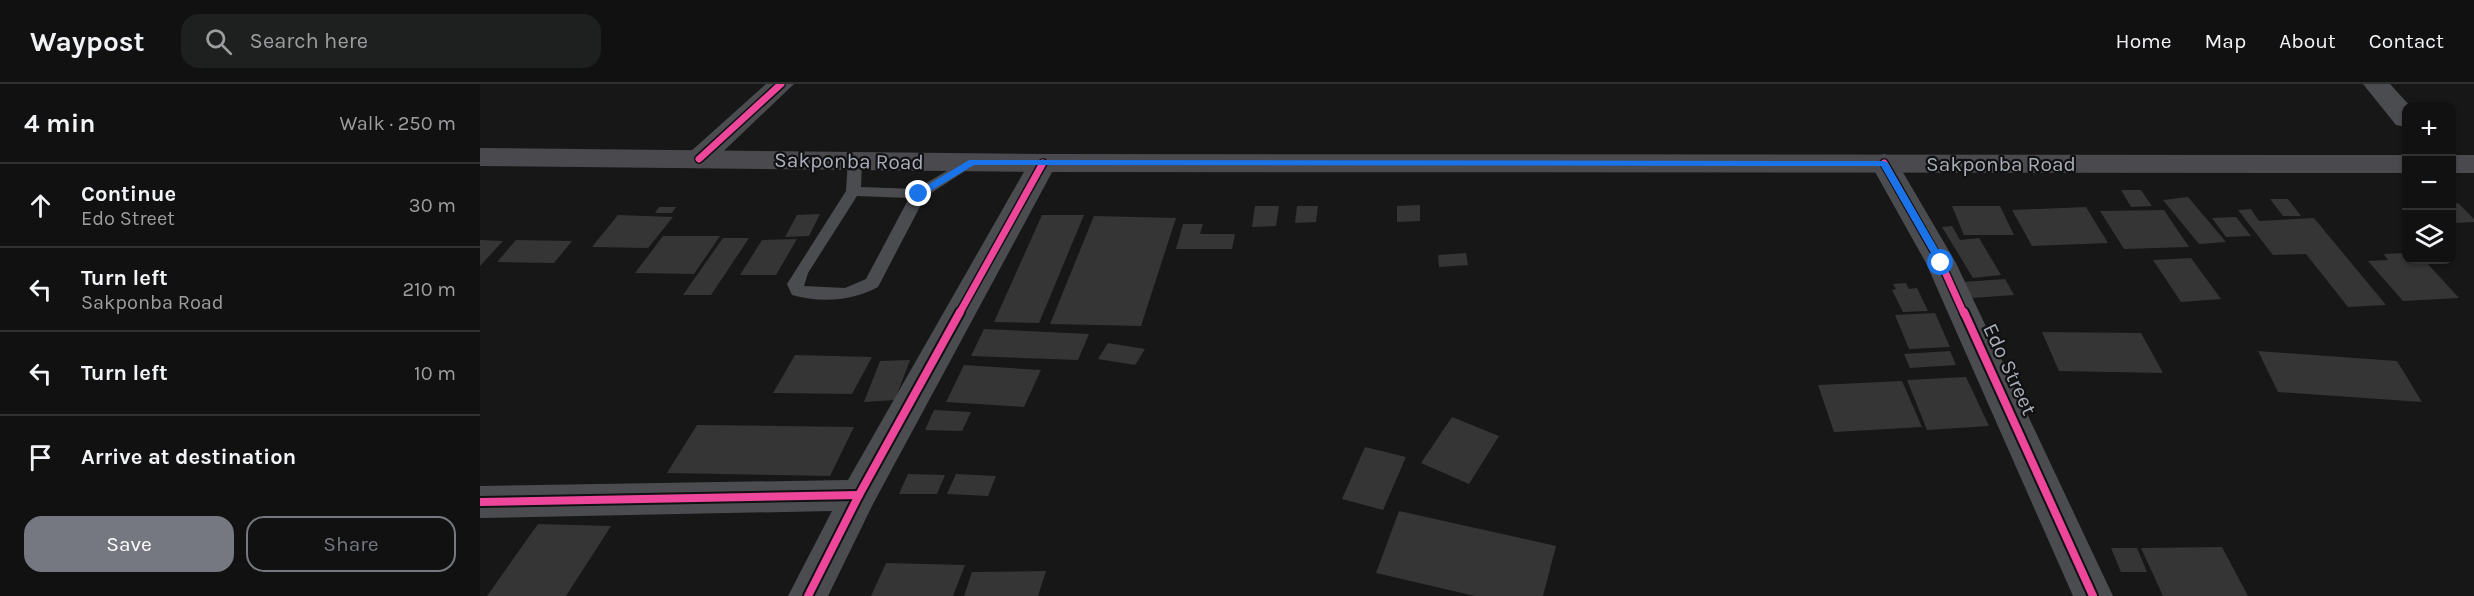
<!DOCTYPE html>
<html lang="en">
<head>
<meta charset="utf-8">
<style>
	:root { --surface:#111; --page:#1e1f1f; --text:#f1f3f6; --muted:#9c9d9f; --line:#303131; --accent:#757880 }
	body { margin:0; font-family:Karla,sans-serif; background:var(--page); color:var(--text) }
	.controls { position:absolute; right:18px; top:18px; display:grid; overflow:hidden; border-radius:12px; box-shadow:0 2px 4px #0004 }
	.controls button { width:54px; height:54px; display:grid; place-items:center; padding:0; border:0; border-bottom:2px solid var(--line); background:var(--surface); color:var(--text); font:30px sans-serif }
	.stop { position:absolute; width:18px; height:18px; margin:-14px; border:4px solid #1a73e8; border-radius:50%; background:#fff }
	.stop.end { background:#1a73e8; border-color:#fff; box-shadow:0 2px 6px #0008 }
	.list { margin:0; padding:0; list-style:none }
	h2 { display:flex; justify-content:space-between; align-items:center; height:78px; margin:0; padding:0 24px; font-size:26px }
	h2 small { font-size:20px; font-weight:400; color:var(--muted) }
	.list li { display:grid; grid-template-columns:39px 1fr auto; gap:18px; align-items:center; box-sizing:border-box; height:84px; padding:0 24px; border-top:2px solid var(--line) }
	.list b { display:block; font-size:22px; white-space:nowrap }
	.list p { margin:0; font-size:20px; white-space:nowrap; color:var(--muted) }
	.list em { font-size:20px; font-style:normal; color:var(--muted) }
	.actions { display:flex; gap:12px; padding:18px 24px }
	.actions a { flex:1; padding:14px 0; border:2px solid var(--accent); border-radius:18px; text-align:center; font-size:21px; color:var(--accent) }
	.actions .main { background:var(--accent); color:#fff }
	.icon { flex:none; width:33px; height:33px; fill:none; stroke:currentColor; stroke-width:2; stroke-linecap:round; stroke-linejoin:round }
	.map { position:relative; flex:none; width:1994px; height:512px; overflow:hidden }
	header { display:flex; align-items:center; gap:36px; box-sizing:border-box; height:84px; padding:0 30px; background:var(--surface); border-bottom:2px solid var(--line) }
	header strong { font-size:28px }
	nav { display:flex; gap:33px; margin-inline-start:auto; font-size:21px }
	.search { width:420px; height:54px; background:var(--page); display:flex; align-items:center; gap:15px; box-sizing:border-box; padding:0 21px; border-radius:18px; color:var(--muted); font-size:22px }
	main { display:flex }
	aside { flex:1; background:var(--surface) }
	.map>svg:first-child { display:block }
	.building { fill:#353536 }
	.lines { fill:none; stroke-linecap:round; stroke-linejoin:round }
	.lane { fill:#4b4c50; fill-rule:evenodd }
	.street { fill:#4b4c50; fill-rule:evenodd }
	.secondary { fill:#4a4a4e; fill-rule:evenodd }
	.cycleway-far1-casing { stroke:#111113; stroke-width:10 }
	.cycleway-casing { stroke:#111113; stroke-width:12 }
	.cycleway-far1 { stroke:#ed469a; stroke-width:7 }
	.cycleway { stroke:#ed469a; stroke-width:8 }
	.route { fill:#1a73e8 }
	.labels { text-anchor:middle; dominant-baseline:central; stroke-width:4.5; stroke-linejoin:round; paint-order:stroke }
	.street-label { font-size:21px; fill:#a8adb8; stroke:#111113 }
</style>
</head>
<body>
<header>
<strong>Waypost</strong>
<div class="search"><svg class="icon" aria-label="search" viewBox="0 0 24 24"><circle cx="10" cy="10" r="6"/><path d="M15 15l6 6"/></svg>Search here</div>
<nav><a>Home</a><a>Map</a><a>About</a><a>Contact</a></nav>
</header>
<main>
<aside>
<h2>4 min<small>Walk · 250 m</small></h2>
<ul class="list">
<li><svg class="icon" aria-label="ahead" viewBox="0 0 24 24"><path d="M12 20V5M6 11l6-6 6 6"/></svg><div><b>Continue</b><p>Edo Street</p></div><em>30 m</em></li>
<li><svg class="icon" aria-label="left" viewBox="0 0 24 24"><path d="M17 20v-9H6M10 6l-5 5 5 5"/></svg><div><b>Turn left</b><p>Sakponba Road</p></div><em>210 m</em></li>
<li><svg class="icon" aria-label="left" viewBox="0 0 24 24"><path d="M17 20v-9H6M10 6l-5 5 5 5"/></svg><div><b>Turn left</b></div><em>10 m</em></li>
<li><svg class="icon" aria-label="arrive" viewBox="0 0 24 24"><path d="M6 21V4h12l-3 4 3 4H6"/></svg><div><b>Arrive at destination</b></div></li>
</ul>
<div class="actions"><a class="main">Save</a><a>Share</a></div>
</aside>
<div class="map">
<svg width="1994" height="512" viewBox="0 0 1994 512">
	<rect width="100%" height="100%" fill="#171717"/>
	<g class="building">
		<path d="M1641 106H1661L1672 122 1651 123Z"/>
		<path d="M1708 113 1746 158 1719 160 1683 116Z"/>
		<path d="M1790 115H1808L1821 132H1803Z"/>
		<path d="M1978 119 1994 135V138L1975 139 1972 136V120Z"/>
		<path d="M940 121V137L917 138V122Z"/>
		<path d="M775 122H799L796 142 772 143Z"/>
		<path d="M817 122H838L836 138 815 139Z"/>
		<path d="M1472 122H1520L1534 151H1484Z"/>
		<path d="M179 123H196L192 129H175Z"/>
		<path d="M1606 123 1628 159 1552 162 1532 126Z"/>
		<path d="M1771 125 1779 137 1834 134 1906 221 1868 223 1826 170 1793 171 1758 126Z"/>
		<path d="M1684 126 1709 163 1644 165 1620 127Z"/>
		<path d="M340 130 329 152 305 153 317 131Z"/>
		<path d="M138 131 193 133 168 164 112 163Z"/>
		<path d="M562 131H604L559 239 514 238Z"/>
		<path d="M614 132 696 134 661 242 570 240Z"/>
		<path d="M1756 133 1771 152 1746 153 1732 134Z"/>
		<path d="M703 140H723L720 150H755L752 165H696Z"/>
		<path d="M1472 142 1480 156 1499 154 1521 191 1493 194 1462 143Z"/>
		<path d="M183 152H240L214 190 155 189Z"/>
		<path d="M243 154H269L231 211H203Z"/>
		<path d="M317 155 296 191H260L282 156Z"/>
		<path d="M0 156 23 157 0 182Z"/>
		<path d="M36 156 92 157 74 179 17 178Z"/>
		<path d="M986 169 988 181 959 183 958 171Z"/>
		<path d="M1924 169 1926 176 1932 178H1946L1979 214 1923 217 1888 177 1908 176 1904 170Z"/>
		<path d="M1711 174 1741 215 1701 218 1673 176Z"/>
		<path d="M1525 195 1534 211 1492 214 1483 198Z"/>
		<path d="M1426 199 1429 205 1437 204 1448 227 1423 228 1412 206 1416 205 1413 200Z"/>
		<path d="M1455 229 1470 263 1429 265 1415 231Z"/>
		<path d="M504 245 609 250 598 276 491 272Z"/>
		<path d="M1562 248 1661 249 1683 289 1579 287Z"/>
		<path d="M628 259 665 265 655 281 618 275Z"/>
		<path d="M1470 267 1476 281 1430 284 1424 270Z"/>
		<path d="M1778 267 1917 277 1942 318 1798 308Z"/>
		<path d="M315 271 392 273 372 310 293 309Z"/>
		<path d="M430 276 415 316 384 318 400 277Z"/>
		<path d="M484 281 561 286 544 323 466 318Z"/>
		<path d="M1486 293 1509 342 1447 346 1427 296Z"/>
		<path d="M1422 297 1442 343 1354 348 1338 301Z"/>
		<path d="M454 326 491 328 482 347 445 346Z"/>
		<path d="M972 333 1019 352 989 400 941 379Z"/>
		<path d="M217 341 374 343 350 392 187 389Z"/>
		<path d="M885 363 926 373 903 426 862 415Z"/>
		<path d="M428 390 465 391 457 410H419Z"/>
		<path d="M476 390 516 392 508 412 467 410Z"/>
		<path d="M919 427 1076 462 1063 512H995L896 489Z"/>
		<path d="M58 440 131 442 86 512H7Z"/>
		<path d="M1742 463 1768 512H1683L1661 464Z"/>
		<path d="M1631 464H1657L1667 488H1641Z"/>
		<path d="M406 479 485 481 473 512H391Z"/>
		<path d="M566 487 558 512H484L492 488Z"/>
	</g>
	<g class="lines">
		<path class="lane" d="M375 73 382 77 381 103 436 105 487 75 492 74 499 78 445 113 398 203C373 217 340 219 312 211L307 200 366 107 368 77ZM377 112 429 114 386 195 365 204 324 202 328 189Z"/>
		<g class="street">
			<path d="M286 0H314L229 81 219 84 209 81 205 75 209 69Z"/>
			<path d="M1883 0H1910L1930 22H1926V43L1916 41Z"/>
			<path d="M563 70 573 73 577 79 393 420 348 512H308L352 427 0 434V402L368 396 549 79 553 73Z"/>
			<path d="M1404 70 1414 73 1476 179 1633 512H1593L1446 179 1390 79 1394 73Z"/>
		</g>
		<g class="secondary">
			<path d="M0 64 563 70 1926 71V89L563 88 0 82Z"/>
			<rect x="1972" y="71" width="22" height="18"/>
		</g>
		<g class="cycleway-far1-casing">
			<g id="cycleway-far1">
				<path d="M219 75 301 0"/>
				<path d="M1404 79 1461 179 1484 230"/>
				<path d="M479 230 563 79"/>
			</g>
		</g>
		<g class="cycleway-casing">
			<g id="cycleway">
				<path d="M1484 228 1613 512"/>
				<path d="M0 418 379 411"/>
				<path d="M328 512 379 411 480 228"/>
			</g>
		</g>
		<use href="#cycleway-far1" class="cycleway-far1"/>
		<use href="#cycleway" class="cycleway"/>
	</g>
	<path class="route" d="M489 76 1404 77 1408 79 1466 179 1458 181 1401 82 494 81 442 112H436V108Z"/>
	<g class="labels">
		<g class="street-label">
			<text transform="translate(369 77) rotate(1)">Sakponba Road</text>
			<text x="1521" y="80">Sakponba Road</text>
			<text transform="translate(1530 285) rotate(65)">Edo Street</text>
		</g>
	</g>
</svg>
<div class="controls">
<button>+</button>
<button>−</button>
<button><svg class="icon" aria-label="layers" viewBox="0 0 24 24"><path d="M12 4l9 5-9 5-9-5zM3 14l9 5 9-5"/></svg></button>
</div>
<div class="stop" style="left:1461px;top:179px"></div>
<div class="stop end" style="left:439px;top:110px"></div>
</div>
</main>
</body>
</html>
